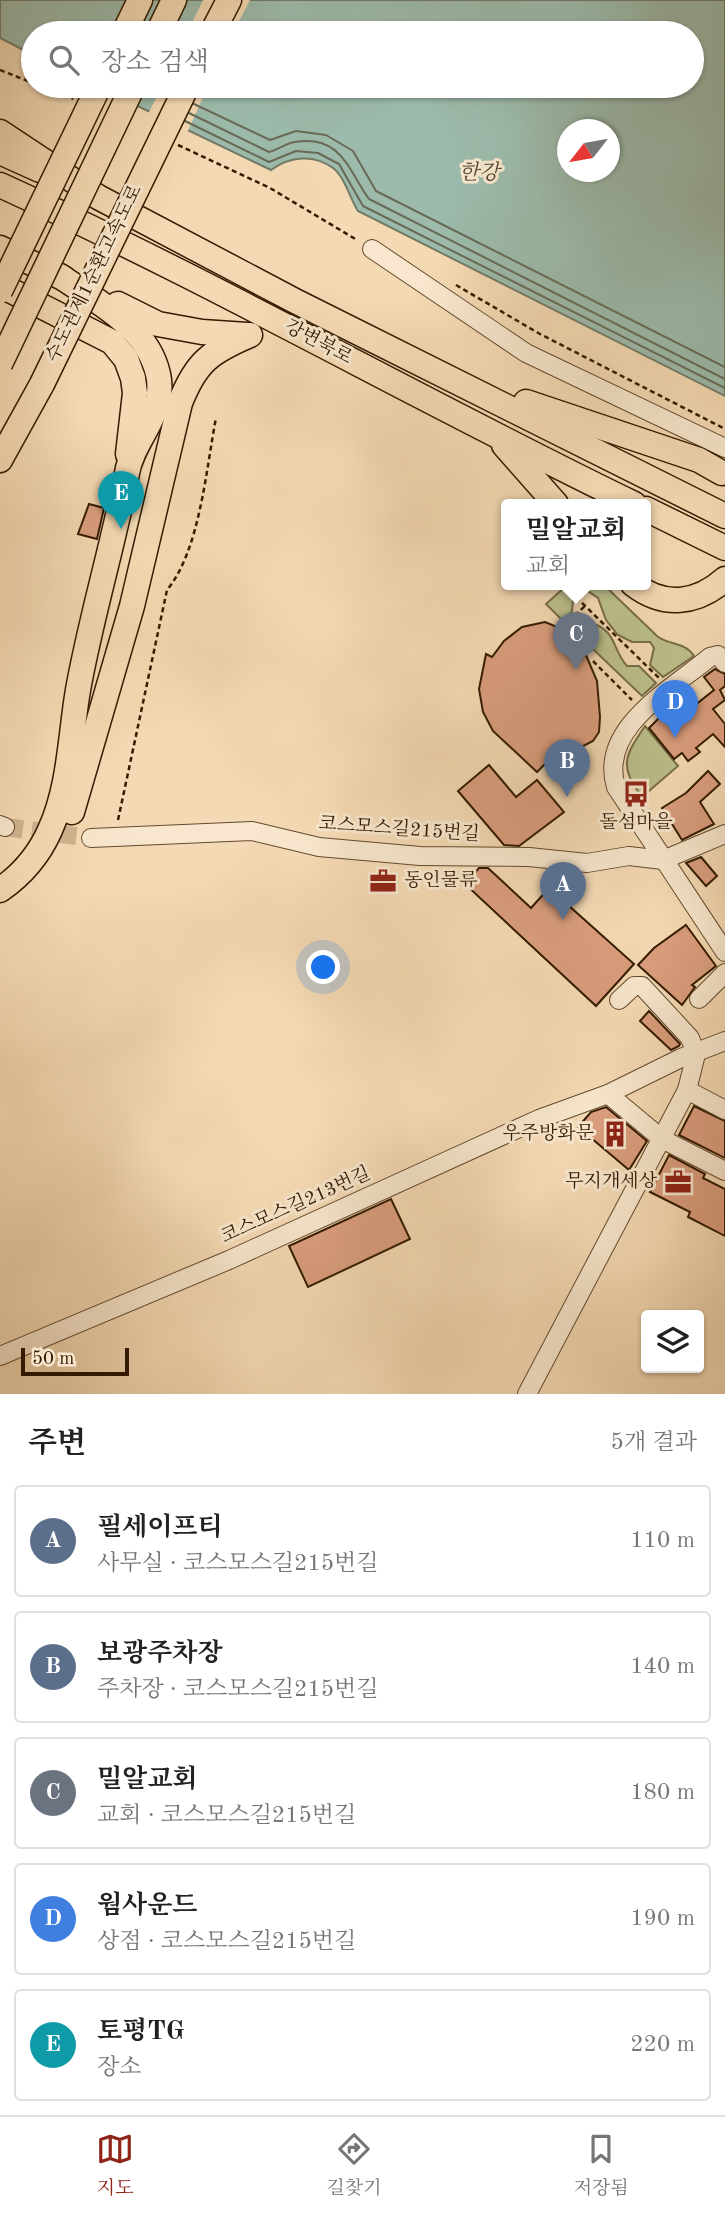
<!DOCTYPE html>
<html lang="ko">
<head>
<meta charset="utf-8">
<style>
	:root { --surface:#fff; --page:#f2f2f2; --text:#222; --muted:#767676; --line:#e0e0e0; --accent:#8f2418 }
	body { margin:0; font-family:"Old Standard TT","Noto Serif KR",serif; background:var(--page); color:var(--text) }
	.controls { position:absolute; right:21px; bottom:21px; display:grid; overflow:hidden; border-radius:7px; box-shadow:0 2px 5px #0004 }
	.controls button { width:63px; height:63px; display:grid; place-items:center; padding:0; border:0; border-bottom:2px solid var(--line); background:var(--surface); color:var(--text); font:35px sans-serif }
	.compass { position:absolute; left:557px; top:119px; width:63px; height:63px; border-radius:50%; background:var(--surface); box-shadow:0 2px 5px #0004; rotate:239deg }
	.scale { position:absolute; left:21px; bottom:18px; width:108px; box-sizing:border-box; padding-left:7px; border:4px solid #331a00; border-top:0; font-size:19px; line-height:24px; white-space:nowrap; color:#331a00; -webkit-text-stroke:5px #f8e7ce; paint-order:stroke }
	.you { position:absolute; left:324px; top:968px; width:24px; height:24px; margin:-18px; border:5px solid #fff; border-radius:50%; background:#1a73e8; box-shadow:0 0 0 10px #1a73e833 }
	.badge { display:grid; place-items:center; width:46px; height:46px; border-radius:50%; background:var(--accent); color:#fff; font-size:23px; font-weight:700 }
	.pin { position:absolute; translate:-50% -58px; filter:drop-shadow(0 2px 4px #0008) }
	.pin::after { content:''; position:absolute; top:37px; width:24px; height:21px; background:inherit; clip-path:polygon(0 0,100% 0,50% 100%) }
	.popup { position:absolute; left:501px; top:499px; width:150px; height:91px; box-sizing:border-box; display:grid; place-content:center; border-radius:7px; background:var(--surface); filter:drop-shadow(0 2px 5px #0005); font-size:23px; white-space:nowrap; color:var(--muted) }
	.popup b { font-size:26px; color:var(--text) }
	.popup::after { content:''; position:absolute; left:50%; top:100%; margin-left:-14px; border:14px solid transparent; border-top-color:var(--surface) }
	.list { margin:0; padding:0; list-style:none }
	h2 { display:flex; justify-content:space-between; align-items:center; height:91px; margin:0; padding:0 28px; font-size:30px }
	h2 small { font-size:23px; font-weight:400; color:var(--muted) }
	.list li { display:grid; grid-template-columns:46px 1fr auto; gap:21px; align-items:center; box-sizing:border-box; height:112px; margin:0 14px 14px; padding:0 14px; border:2px solid var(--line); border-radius:7px }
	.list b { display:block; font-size:26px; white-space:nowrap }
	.list p { margin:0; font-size:23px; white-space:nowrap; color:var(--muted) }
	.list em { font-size:23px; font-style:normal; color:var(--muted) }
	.icon { flex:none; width:38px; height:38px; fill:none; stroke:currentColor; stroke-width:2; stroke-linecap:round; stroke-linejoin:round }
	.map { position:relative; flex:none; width:725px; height:1394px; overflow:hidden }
	.search { position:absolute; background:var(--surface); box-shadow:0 2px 5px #0004; left:21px; right:21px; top:21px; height:77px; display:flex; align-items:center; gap:18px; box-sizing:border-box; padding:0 24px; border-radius:38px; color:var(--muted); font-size:26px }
	.sheet { height:721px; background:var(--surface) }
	nav { display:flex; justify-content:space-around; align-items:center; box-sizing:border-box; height:98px; border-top:2px solid var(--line); background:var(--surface); font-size:19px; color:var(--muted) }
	nav a { display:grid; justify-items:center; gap:4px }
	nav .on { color:var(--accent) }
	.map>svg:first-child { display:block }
	.green { fill:#bcc08c; stroke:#786d46; stroke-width:2 }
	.water { fill:#9cbbac; stroke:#727b67; stroke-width:2; fill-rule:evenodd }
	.pier { fill:#f4dab4 }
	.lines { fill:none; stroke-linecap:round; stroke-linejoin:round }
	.shore { stroke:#686a56; stroke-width:2 }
	.building { fill:#db9e7e; stroke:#331a00; stroke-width:2 }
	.minor-tunnel { stroke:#cdb490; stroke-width:18; stroke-dasharray:18 9; stroke-linecap:butt }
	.minor-casing { stroke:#634a2d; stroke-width:20 }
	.highway-casing { stroke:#331a00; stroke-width:27 }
	.path { stroke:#331a00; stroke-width:2.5; stroke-dasharray:5 3.5; stroke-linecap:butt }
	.minor { stroke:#f8e7ce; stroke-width:18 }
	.highway { stroke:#f4dab4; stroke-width:24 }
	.highway-bridge-casing { stroke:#331a00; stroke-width:27; stroke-linecap:butt }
	.highway-bridge { stroke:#f4dab4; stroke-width:24 }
	.labels { text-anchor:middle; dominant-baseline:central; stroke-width:6; stroke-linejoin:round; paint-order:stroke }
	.street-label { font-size:19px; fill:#331a00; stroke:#f8e7ce }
	.poi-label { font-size:19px; fill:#331a00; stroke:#f8e7ce; text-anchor:end }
	.water-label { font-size:21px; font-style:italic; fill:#524a34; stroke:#f8e7ce }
</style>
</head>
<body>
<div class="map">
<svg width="725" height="1394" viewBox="0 0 725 1394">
	<rect width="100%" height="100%" fill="#f4dab4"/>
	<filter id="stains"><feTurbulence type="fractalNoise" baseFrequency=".00286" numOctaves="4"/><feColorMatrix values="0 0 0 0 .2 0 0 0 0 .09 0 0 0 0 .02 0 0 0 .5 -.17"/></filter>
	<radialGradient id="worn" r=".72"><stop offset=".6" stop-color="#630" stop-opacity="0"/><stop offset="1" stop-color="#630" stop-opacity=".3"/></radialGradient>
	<g class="green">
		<path d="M577 584H603L657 636C669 646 684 641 694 656L663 677 650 665 654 648 650 642H632L618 635 606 620 598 598Z"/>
		<path d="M566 586 574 590 572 611 568 617 561 619 546 604Z"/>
		<path d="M589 622C618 631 611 648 627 666H639L656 683 642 696 572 629 579 623Z"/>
		<path d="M645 726 678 766 642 797C619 766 624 757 645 726Z"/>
	</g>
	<path class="water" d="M0 0H725V396L358 211C350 199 345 177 333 168 314 154 290 156 271 170L96 86H692V33H33V55L0 38ZM568 130H610V172H568Z"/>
	<g class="pier">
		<path d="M203 0H250L233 33H187Z"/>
		<path d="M162 86H208L187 133 148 114Z"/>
	</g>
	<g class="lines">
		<g class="shore">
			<path d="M194 104 270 140 296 131 326 135 353 151 376 191 725 367"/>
			<path d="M189 113 269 152C278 150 286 143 295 142 342 134 349 172 369 199L725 379"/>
			<path d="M185 121 269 162 296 151 318 153 339 164 363 206 725 388"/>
		</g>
	</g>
	<g class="building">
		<path d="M89 504 104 508 97 539 78 534Z"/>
		<path d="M545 622 569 632 583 648 597 681 600 717 599 732 593 741 556 760 554 755 537 772 493 731 483 712 479 689 486 654 492 657 504 641 522 627Z"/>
		<path d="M715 669 725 674V686L720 690 725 700 713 709 725 724V747L713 734 696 748 700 752 688 761 682 753 674 759 649 728 667 710 675 721 714 690 704 677Z"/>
		<path d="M489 765 516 797 537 780 564 812 519 846 504 845 458 791Z"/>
		<path d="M708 771 720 784 700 802 714 824 682 840 662 808 686 793Z"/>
		<path d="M701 857 717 876 706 886 686 863Z"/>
		<path d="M479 868H488L531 908 549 888 634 964 596 1006 465 884Z"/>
		<path d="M686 925 716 966 692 985 695 987 682 1005 638 965 654 948Z"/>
		<path d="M649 1011 680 1044 679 1046 671 1050 640 1021Z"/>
		<path d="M694 1106 725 1121V1158L679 1135Z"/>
		<path d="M606 1107 647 1141 629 1170 578 1127 591 1112Z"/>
		<path d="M669 1155 705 1174 703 1178 725 1189V1236L688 1217 690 1212 650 1192Z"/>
		<path d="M391 1199 410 1239 308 1287 289 1246Z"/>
	</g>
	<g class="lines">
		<path class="minor-tunnel" d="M5 827 91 838"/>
		<g class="minor-casing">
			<g id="minor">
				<path d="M372 249 526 353 725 448"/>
				<path d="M725 663 718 655 710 657C672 689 598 728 616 787L725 952"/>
				<path d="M0 825 5 827"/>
				<path d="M91 838 252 831 319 847 420 856 529 857 587 863 629 856 663 860 725 834"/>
				<path d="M699 999 725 973"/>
				<path d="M687 1090 725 1110"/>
				<path d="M608 1094 662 1139 725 1171"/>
				<path d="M0 1356 229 1260 539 1119 608 1094 681 1058 725 1041"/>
				<path d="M527 1394 687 1090 696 1054 690 1038 642 986H634L619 1000"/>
			</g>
		</g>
		<g class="highway-casing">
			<g id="highway">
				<path d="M124 33 140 0"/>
				<path d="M158 33 174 0"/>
				<path d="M212 33 229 0"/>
				<path d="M0 132 98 197 295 301 725 516"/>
				<path d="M0 152 40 170"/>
				<path d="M0 185C215 283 421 401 634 504"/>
				<path d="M0 248 63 278"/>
				<path d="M0 285 112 342 126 359 133 378 135 393 128 454"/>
				<path d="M118 304 158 324 202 332 247 335"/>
				<path d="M526 402 699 460 722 473"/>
				<path d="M504 445 556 504"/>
				<path d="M0 460 42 384"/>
				<path d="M646 509 725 548"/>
				<path d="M633 584C664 608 697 604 725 579"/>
				<path d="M72 812 132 606 180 403C196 362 210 352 250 335"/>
				<path d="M0 890C23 874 39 855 50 830 70 786 70 737 78 690 91 617 113 546 127 473 133 438 167 413 158 374 147 326 97 302 60 276"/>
			</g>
		</g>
		<g class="path">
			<path d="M0 70 33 83"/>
			<path d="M40 86 73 99"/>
			<path d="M178 145 270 188 357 240"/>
			<path d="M456 285 540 334 725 429"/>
			<path d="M576 597 659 678"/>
			<path d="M562 627 585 606"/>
			<path d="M593 661 632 700"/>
			<path d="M118 820 167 590C200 550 206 469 216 418"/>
		</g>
		<use href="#minor" class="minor"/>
		<use href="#highway" class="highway"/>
		<g class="highway-bridge-casing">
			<g id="highway-bridge">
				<path d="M0 291 99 86"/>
				<path d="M0 364 133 86"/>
				<path d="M42 384 187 86"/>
			</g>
		</g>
		<use href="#highway-bridge" class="highway-bridge"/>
	</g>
	<defs>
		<g id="bus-bare" transform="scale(2.1)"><path d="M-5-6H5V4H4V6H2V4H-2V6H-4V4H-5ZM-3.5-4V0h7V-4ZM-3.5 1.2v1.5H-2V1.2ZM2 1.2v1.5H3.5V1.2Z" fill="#8f2418" stroke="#f8e7ce" stroke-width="2.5" paint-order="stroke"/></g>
		<g id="office-bare" transform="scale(2.1)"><path d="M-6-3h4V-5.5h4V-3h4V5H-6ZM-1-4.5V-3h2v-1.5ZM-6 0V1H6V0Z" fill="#8f2418" stroke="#f8e7ce" stroke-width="2.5" paint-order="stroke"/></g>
		<g id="building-bare" transform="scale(2.1)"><path d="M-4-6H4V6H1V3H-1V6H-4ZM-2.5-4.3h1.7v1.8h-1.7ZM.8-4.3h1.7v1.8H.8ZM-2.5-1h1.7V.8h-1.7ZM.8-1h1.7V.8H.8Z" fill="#8f2418" stroke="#f8e7ce" stroke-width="2.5" paint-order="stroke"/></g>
	</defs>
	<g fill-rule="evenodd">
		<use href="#bus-bare" x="636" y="794"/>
		<use href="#office-bare" x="383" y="881"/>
		<use href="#building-bare" x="615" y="1134"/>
		<use href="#office-bare" x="678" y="1182"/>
	</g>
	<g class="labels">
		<g class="street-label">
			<text transform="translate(95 274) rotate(-64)">수도권제1순환고속도로</text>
			<text transform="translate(318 343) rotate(28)">강변북로</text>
			<text transform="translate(399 830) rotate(4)">코스모스길215번길</text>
			<text transform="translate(296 1206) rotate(-24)">코스모스길213번길</text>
		</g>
		<g class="poi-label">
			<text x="636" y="823" text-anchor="middle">돌섬마을</text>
			<text x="404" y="881" text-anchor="start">동인물류</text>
			<text x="594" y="1134">우주방화문</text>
			<text x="657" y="1182">무지개세상</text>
		</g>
		<g class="water-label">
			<text x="479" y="173">한강</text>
		</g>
	</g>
	<rect width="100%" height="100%" filter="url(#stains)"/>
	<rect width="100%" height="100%" fill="url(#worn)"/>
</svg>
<div class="controls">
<button><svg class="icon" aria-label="layers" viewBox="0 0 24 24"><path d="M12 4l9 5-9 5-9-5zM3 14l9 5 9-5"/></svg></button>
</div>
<svg class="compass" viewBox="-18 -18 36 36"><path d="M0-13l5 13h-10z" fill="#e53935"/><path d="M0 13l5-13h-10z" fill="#767676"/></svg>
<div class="scale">50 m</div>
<div class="you"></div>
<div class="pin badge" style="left:563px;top:920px;background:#5c6f8a">A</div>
<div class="pin badge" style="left:567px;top:797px;background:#5c6f8a">B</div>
<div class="pin badge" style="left:576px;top:670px;background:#6b7280">C</div>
<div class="popup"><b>밀알교회</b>교회</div>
<div class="pin badge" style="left:675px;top:738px;background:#3f7fe0">D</div>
<div class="pin badge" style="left:121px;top:529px;background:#0f9aa8">E</div>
<div class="search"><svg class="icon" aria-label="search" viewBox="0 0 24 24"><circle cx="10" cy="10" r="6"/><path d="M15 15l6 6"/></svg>장소 검색</div>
</div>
<section class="sheet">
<h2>주변<small>5개 결과</small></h2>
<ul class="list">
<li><span class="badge" style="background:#5c6f8a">A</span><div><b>필세이프티</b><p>사무실 · 코스모스길215번길</p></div><em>110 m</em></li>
<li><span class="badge" style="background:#5c6f8a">B</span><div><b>보광주차장</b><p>주차장 · 코스모스길215번길</p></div><em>140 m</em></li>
<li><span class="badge" style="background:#6b7280">C</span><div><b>밀알교회</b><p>교회 · 코스모스길215번길</p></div><em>180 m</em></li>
<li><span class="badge" style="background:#3f7fe0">D</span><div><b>웜사운드</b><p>상점 · 코스모스길215번길</p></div><em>190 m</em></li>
<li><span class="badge" style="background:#0f9aa8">E</span><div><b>토평TG</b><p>장소</p></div><em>220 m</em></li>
</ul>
</section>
<nav>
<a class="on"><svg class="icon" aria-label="map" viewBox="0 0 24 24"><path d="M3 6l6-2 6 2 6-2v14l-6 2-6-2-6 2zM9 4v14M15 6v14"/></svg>지도</a>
<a><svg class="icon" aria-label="directions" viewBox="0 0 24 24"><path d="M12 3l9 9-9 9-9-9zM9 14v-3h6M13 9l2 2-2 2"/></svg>길찾기</a>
<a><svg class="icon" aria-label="saved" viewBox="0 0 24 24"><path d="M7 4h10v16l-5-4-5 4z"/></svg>저장됨</a>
</nav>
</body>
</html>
